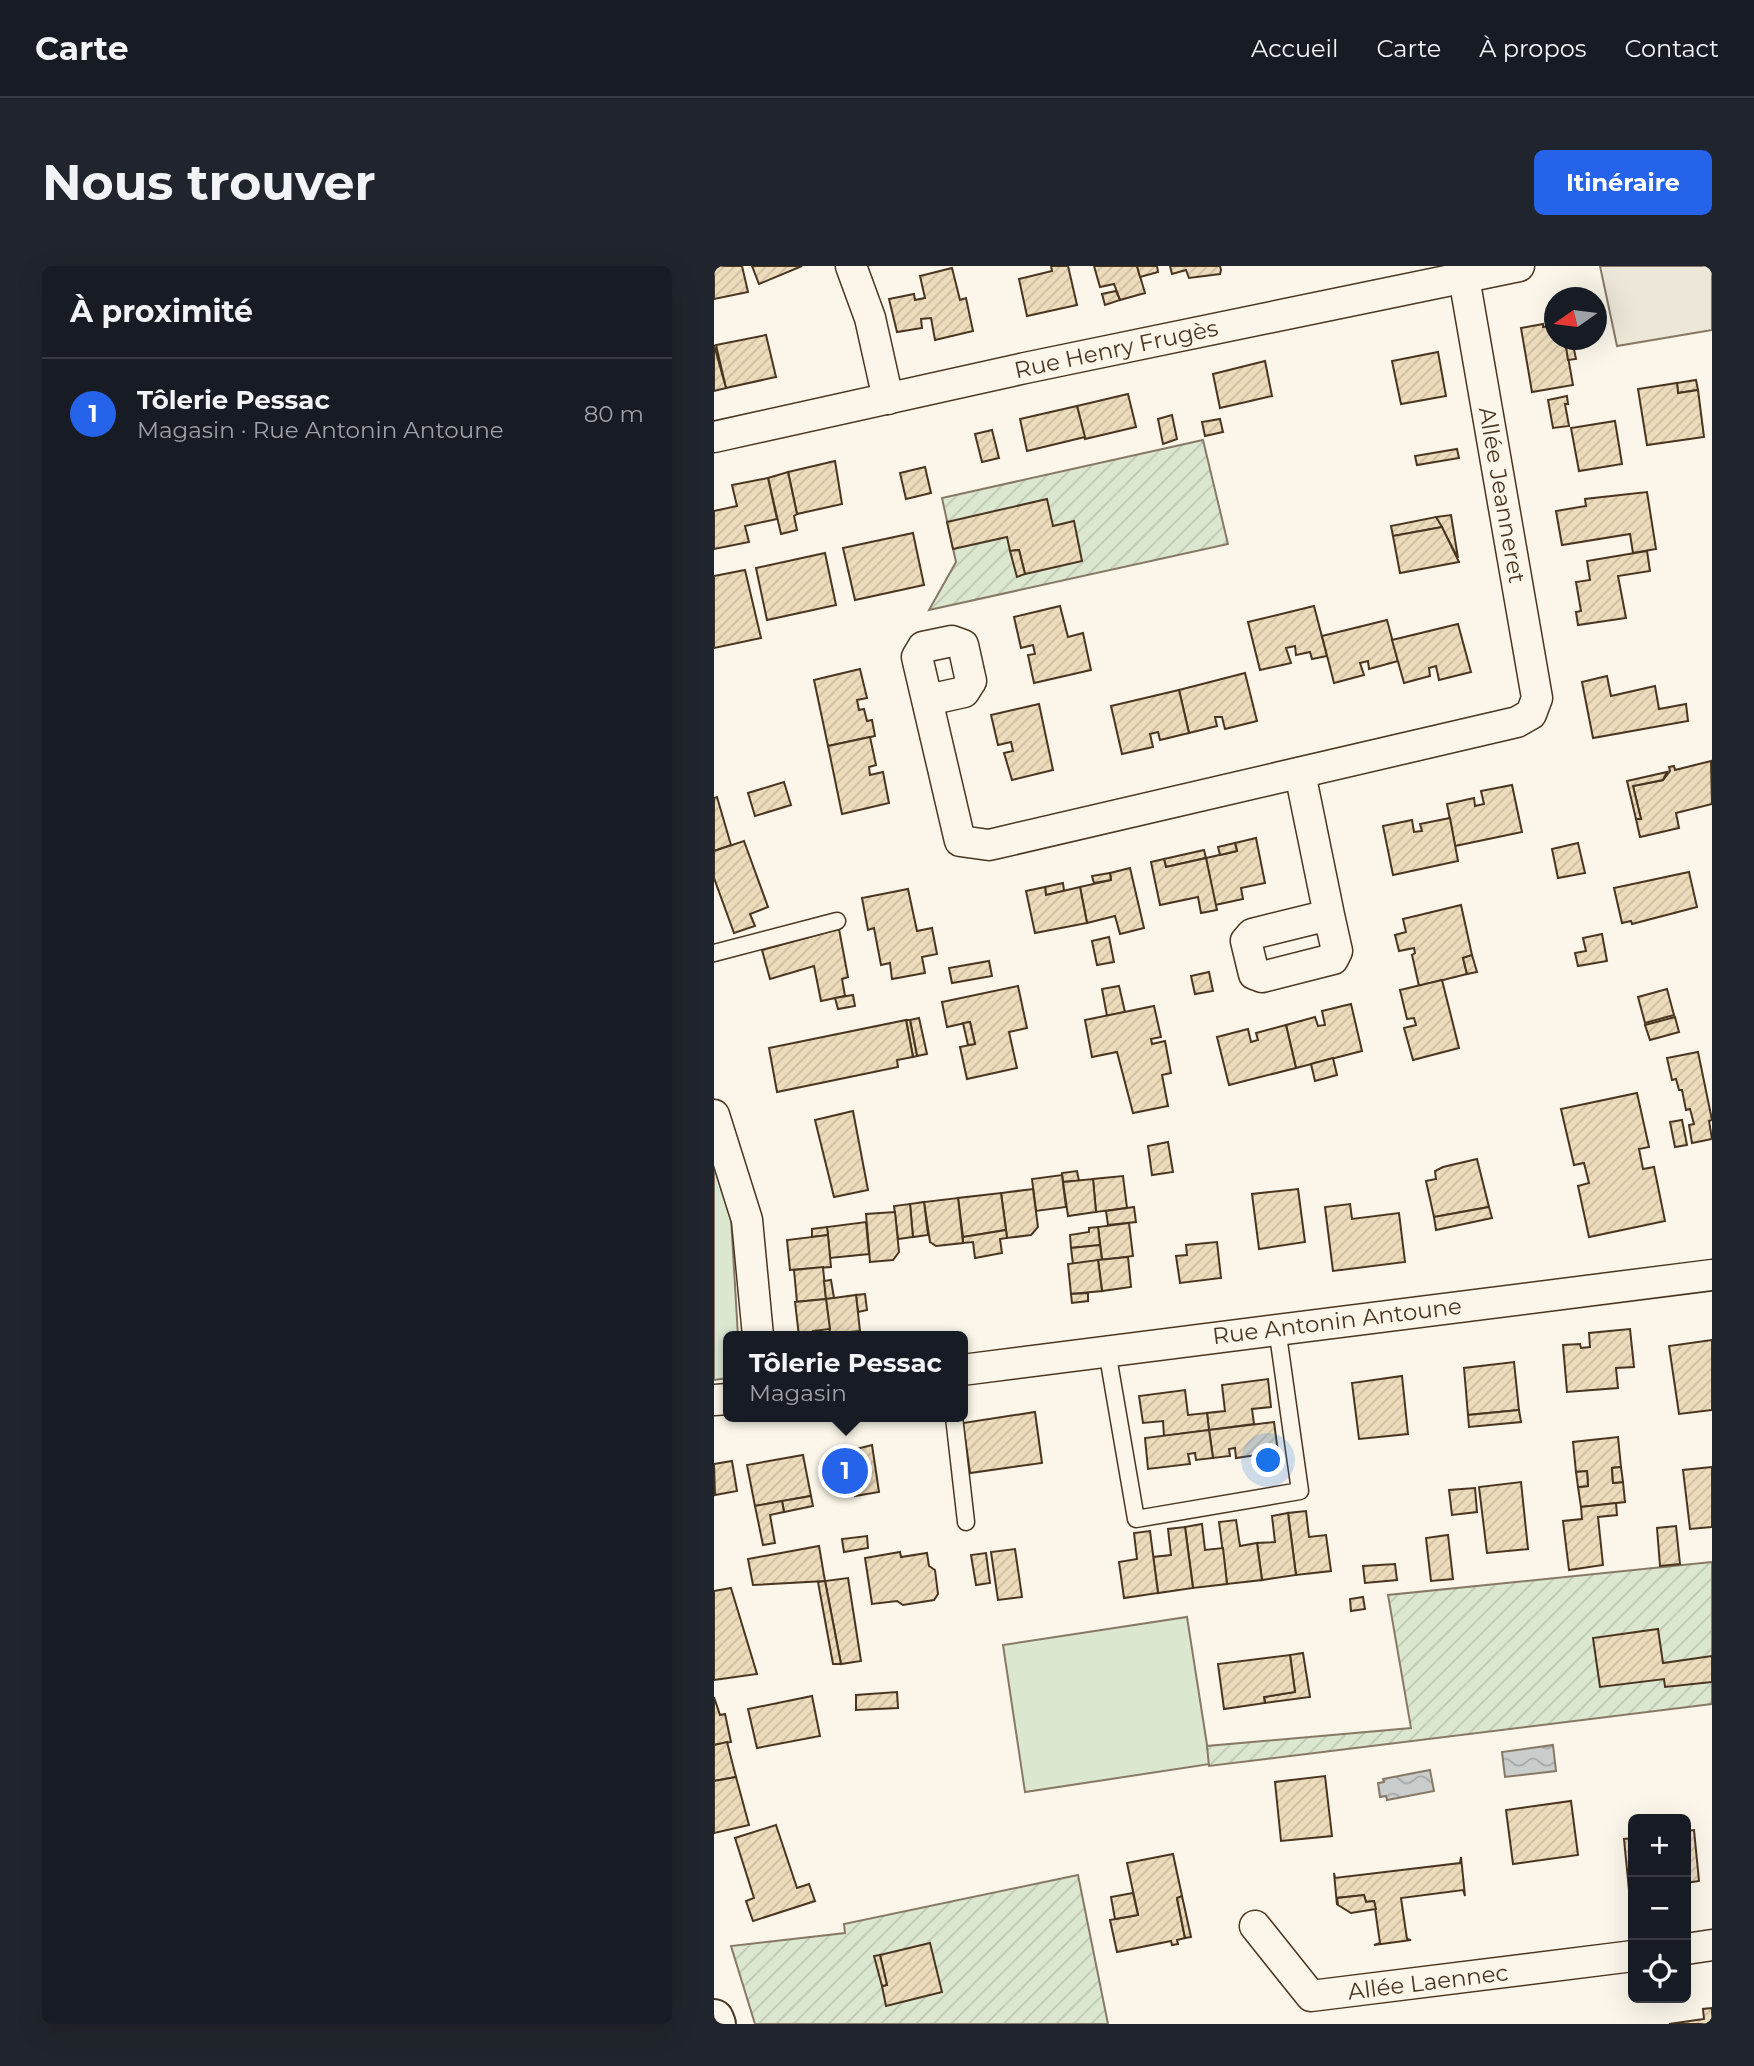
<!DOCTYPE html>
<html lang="fr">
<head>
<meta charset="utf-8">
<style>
	:root { --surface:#171b24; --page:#20242c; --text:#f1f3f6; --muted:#9ea1a6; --line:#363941; --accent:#2563eb }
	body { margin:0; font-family:Montserrat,sans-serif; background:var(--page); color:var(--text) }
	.controls { position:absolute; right:21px; bottom:21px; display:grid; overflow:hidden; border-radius:10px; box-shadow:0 7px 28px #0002 }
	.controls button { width:63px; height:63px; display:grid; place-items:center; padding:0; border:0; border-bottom:2px solid var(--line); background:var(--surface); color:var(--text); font:35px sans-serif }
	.compass { position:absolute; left:830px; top:21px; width:63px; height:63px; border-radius:50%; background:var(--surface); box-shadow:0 7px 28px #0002; rotate:256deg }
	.you { position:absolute; left:555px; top:1195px; width:24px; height:24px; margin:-18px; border:5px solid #fff; border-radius:50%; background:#1a73e8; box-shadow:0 0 0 10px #1a73e833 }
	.badge { display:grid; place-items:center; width:46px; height:46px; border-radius:50%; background:var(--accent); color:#fff; font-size:23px; font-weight:700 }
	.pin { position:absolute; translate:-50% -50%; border:4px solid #fff; box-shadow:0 2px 7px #0006 }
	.popup { position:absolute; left:9px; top:1065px; width:245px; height:91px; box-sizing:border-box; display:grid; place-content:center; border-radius:10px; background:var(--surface); filter:drop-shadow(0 2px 5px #0005); font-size:23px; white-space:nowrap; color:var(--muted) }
	.popup b { font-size:26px; color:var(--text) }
	.popup::after { content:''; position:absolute; left:50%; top:100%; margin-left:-14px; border:14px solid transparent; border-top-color:var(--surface) }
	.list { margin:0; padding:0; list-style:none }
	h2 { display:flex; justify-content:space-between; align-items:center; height:91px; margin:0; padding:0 28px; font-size:30px }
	h2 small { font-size:23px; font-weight:400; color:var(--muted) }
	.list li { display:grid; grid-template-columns:46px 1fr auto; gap:21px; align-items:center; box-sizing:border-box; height:112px; padding:0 28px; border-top:2px solid var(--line) }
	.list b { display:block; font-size:26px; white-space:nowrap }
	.list p { margin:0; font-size:23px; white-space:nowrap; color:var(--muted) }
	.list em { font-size:23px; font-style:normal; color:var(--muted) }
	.icon { flex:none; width:38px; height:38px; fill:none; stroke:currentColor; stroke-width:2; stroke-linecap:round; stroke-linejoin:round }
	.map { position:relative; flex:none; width:998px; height:1758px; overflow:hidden; border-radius:10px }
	header { display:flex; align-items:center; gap:42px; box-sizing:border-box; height:98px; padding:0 35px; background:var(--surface); border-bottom:2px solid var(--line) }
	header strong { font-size:33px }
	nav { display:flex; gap:38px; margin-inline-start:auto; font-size:24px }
	.intro { display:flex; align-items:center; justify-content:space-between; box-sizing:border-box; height:168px; padding:0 42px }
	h1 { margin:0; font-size:49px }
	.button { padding:18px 32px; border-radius:10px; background:var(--accent); color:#fff; font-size:24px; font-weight:700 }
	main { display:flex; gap:42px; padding:0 42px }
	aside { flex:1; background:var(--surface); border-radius:10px; box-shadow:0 7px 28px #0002 }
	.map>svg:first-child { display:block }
	.grass { fill:#dce7d0; stroke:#887966; stroke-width:2 }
	.garden { fill:url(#garden-furrows); stroke:#887966; stroke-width:2 }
	.parking { fill:#ede7d9; stroke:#887966; stroke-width:2 }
	.water { fill:url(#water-waves); stroke:#887966; stroke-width:2 }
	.building { fill:url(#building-hatch); stroke:#4a3520; stroke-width:2 }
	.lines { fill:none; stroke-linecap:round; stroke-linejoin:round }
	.lane-casing { stroke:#4a3520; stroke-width:19 }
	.street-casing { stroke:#4a3520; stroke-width:33 }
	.primary-casing { stroke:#4a3520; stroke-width:42 }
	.lane { stroke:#fbf6e9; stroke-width:16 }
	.street { stroke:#fbf6e9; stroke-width:30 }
	.primary { stroke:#fbf6e9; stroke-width:38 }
	.labels { text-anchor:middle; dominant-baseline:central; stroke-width:5; stroke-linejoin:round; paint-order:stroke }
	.street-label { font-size:23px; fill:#4a3520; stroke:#fbf6e9 }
</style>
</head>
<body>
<header>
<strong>Carte</strong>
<nav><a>Accueil</a><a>Carte</a><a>À propos</a><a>Contact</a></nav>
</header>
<div class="intro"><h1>Nous trouver</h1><a class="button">Itinéraire</a></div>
<main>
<aside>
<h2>À proximité<small></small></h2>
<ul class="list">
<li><span class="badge">1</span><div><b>Tôlerie Pessac</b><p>Magasin · Rue Antonin Antoune</p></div><em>80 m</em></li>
</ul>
</aside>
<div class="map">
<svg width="998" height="1758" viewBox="0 0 998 1758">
	<defs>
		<pattern id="garden-furrows" width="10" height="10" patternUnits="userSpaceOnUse" patternTransform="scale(1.75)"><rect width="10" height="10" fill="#dce7d0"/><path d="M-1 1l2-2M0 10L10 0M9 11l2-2" fill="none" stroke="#bec7b2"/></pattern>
		<pattern id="water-waves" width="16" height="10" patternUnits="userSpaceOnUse" patternTransform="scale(1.75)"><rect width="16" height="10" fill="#c9cecd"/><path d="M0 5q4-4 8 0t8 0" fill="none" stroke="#a5a8a6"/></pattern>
		<pattern id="building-hatch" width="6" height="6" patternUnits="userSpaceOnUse" patternTransform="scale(1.75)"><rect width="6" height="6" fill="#ecdcbc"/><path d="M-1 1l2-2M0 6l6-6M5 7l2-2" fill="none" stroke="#ccbda1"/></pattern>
	</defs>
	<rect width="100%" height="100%" fill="#fbf6e9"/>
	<g class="grass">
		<path d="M0 900 17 952 24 1070H14V1112L0 1114Z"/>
		<path d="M473 1351 496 1498 311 1526 289 1379Z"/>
	</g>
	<g class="garden">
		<path d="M489 174 514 278 215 344 242 296 228 232Z"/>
		<path d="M998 1296V1438L495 1500 493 1480 697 1462 674 1329Z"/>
		<path d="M364 1609 394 1758H41L17 1680 131 1667 130 1658Z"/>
	</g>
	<path class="parking" d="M886 0H998V64L903 80Z"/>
	<g class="water">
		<path d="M839 1479 842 1505 791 1511 788 1486Z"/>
		<path d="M716 1504 720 1525 673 1534 672 1530 666 1531 664 1517 670 1516 669 1513Z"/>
	</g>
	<g class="building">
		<path d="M0 0H28L34 26 0 33Z"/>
		<path d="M38 0H88L45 18Z"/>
		<path d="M337 0H354L363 39 313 50 305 13 338 5Z"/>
		<path d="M380 0H423L431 27 406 34 400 18 386 21Z"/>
		<path d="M423 0H443L444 6 426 11Z"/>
		<path d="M456 0H506L507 4 506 8 475 12 472 4 458 8Z"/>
		<path d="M238 2 246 34 252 32 259 65 221 74 217 52 207 53 208 62 183 66 175 33 200 28 201 34 211 32 206 10Z"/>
		<path d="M402 25 406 34 391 39 388 28Z"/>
		<path d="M829 58V61L841 59V74H851L859 119 818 126 807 62Z"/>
		<path d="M52 69 62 111 12 122 2 79Z"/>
		<path d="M851 74H858L862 93 854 94Z"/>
		<path d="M0 79 12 122 0 125Z"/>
		<path d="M724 86 732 130 687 138 678 95Z"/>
		<path d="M551 95 558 130 506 142 499 108Z"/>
		<path d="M982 114 984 124 964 127 963 117Z"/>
		<path d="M963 117 964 127 984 124 990 171 933 179 924 123Z"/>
		<path d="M414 128 422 161 371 173 363 140Z"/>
		<path d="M853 130 854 138H851L855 160 839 162 834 134Z"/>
		<path d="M363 140 371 171 313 185 306 153Z"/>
		<path d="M458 149 463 173 449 178 444 153Z"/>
		<path d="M506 153 509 166 491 170 488 156Z"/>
		<path d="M901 155 908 198 865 205 857 162Z"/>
		<path d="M278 164 285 192 268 196 261 168Z"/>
		<path d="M743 183 745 192 703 199 701 190Z"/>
		<path d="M121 195 128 238 83 248 74 206Z"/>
		<path d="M211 201 217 227 192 233 186 207Z"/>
		<path d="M74 206 83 248 80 250 83 264 67 268 54 212Z"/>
		<path d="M54 212 63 253 31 260 35 276 0 283V245L23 240 18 219Z"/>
		<path d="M933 226 942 283 919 287 916 268 848 279 842 245 872 240 871 233Z"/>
		<path d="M333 233 339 260 360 255 368 295 311 308 305 284 296 285 293 271 239 283 233 256Z"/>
		<path d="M737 249 744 292 722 251Z"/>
		<path d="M722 251 728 261 679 270 677 260Z"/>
		<path d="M728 261 745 296 686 307 679 270Z"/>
		<path d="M199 267 210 319 141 334 129 282Z"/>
		<path d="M305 284 311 308 303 311 296 285Z"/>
		<path d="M933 285 936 305 904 310 912 352 864 359 862 346 867 345 862 316 876 314 873 295Z"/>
		<path d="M111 287 122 339 53 354 42 302Z"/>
		<path d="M31 304 47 372 0 382V310Z"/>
		<path d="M346 340 354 371 369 367 377 404 320 417 314 389 321 388 319 379 307 382 300 351Z"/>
		<path d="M600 340 613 390 598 393 596 386 582 389 581 380 572 382 577 397 546 404 534 356Z"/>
		<path d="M673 354 684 395 655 403 654 395 646 397 650 409 620 417 608 370Z"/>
		<path d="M744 358 757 406 725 414 722 400 715 402 716 410 690 417 678 374Z"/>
		<path d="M146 403 153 432 143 434 145 444 150 443 153 455 158 454 161 470 114 480 100 414Z"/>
		<path d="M531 407 543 455 511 463 508 451H501L503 460 475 467 465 424Z"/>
		<path d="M893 410 897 430 941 420 945 443 972 438 974 455 879 472 868 416Z"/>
		<path d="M465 424 475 467 446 474 444 466 436 468 439 481 408 488 397 440Z"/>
		<path d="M325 438 339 504 298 514 290 487 299 485 297 476 284 479 277 449Z"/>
		<path d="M156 471 162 499 155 501 156 509 169 506 175 537 128 548 114 480Z"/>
		<path d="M997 495 998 538 962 547 965 562 926 571 922 553H927L919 520 949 514 956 505 955 501 960 500 961 504Z"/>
		<path d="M953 506 949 514 919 520 927 553H922L913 515Z"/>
		<path d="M70 516 77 539 41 550 34 527Z"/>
		<path d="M798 519 808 566 741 580 733 538 760 532 761 540 770 538 767 525Z"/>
		<path d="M3 531 17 579 0 585V532Z"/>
		<path d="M736 552 744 595 679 609 669 560 698 554 700 566 708 565 706 558Z"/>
		<path d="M542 572 551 617 527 622 529 633 501 639 492 592 523 585 521 577Z"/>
		<path d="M30 575 54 641 36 648 41 660 20 667 0 612V585Z"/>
		<path d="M521 577 523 585 506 589 504 581Z"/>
		<path d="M864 577 871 607 844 612 838 583Z"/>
		<path d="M490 584 492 592 452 601 450 593Z"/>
		<path d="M492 592 503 644 487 647 484 631 446 639 437 596 450 593 452 601Z"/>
		<path d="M416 602 430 662 406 668 401 650 373 657 366 621 397 614 396 607Z"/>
		<path d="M975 606 983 641 918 658 917 655 908 657 900 622Z"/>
		<path d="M396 607 397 614 380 617 378 610Z"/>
		<path d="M349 617 350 625 332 629 331 621Z"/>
		<path d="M331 621 332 629 366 621 373 657 321 667 312 625Z"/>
		<path d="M194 623 203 665 218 662 223 688 208 691 211 707 178 713 176 697 167 699 160 662 154 664 148 632Z"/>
		<path d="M747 639 758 689 749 692 753 708 705 720 698 689 701 687 700 682 685 685 681 669 692 666 689 653Z"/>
		<path d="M125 663 134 711 128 713 131 730 107 735 100 700 56 713 48 684Z"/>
		<path d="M888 668 893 695 864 700 861 687 872 685 869 672Z"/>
		<path d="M395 671 400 696 383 699 378 675Z"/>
		<path d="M758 689 763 706 753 708 749 692Z"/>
		<path d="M275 695 278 710 238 717 235 702Z"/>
		<path d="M495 706 499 725 481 728 477 710Z"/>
		<path d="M728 714 745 782 699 794 690 762 702 759 700 752 693 753 686 724Z"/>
		<path d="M304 720 313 762 295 766 303 802 253 813 246 781 261 778 256 756 233 761 228 736Z"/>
		<path d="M405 720 411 746 393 750 388 723Z"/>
		<path d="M953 723 960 749 931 757 924 731Z"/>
		<path d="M139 729 141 740 124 743 121 732Z"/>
		<path d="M637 738 648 785 582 802 572 759 601 751 604 760 611 759 608 745Z"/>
		<path d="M440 740 447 771 437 773 438 778 451 775 457 807 448 809 454 840 419 847 403 786 378 791 371 754Z"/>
		<path d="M961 751 965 766 936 774 931 759Z"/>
		<path d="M205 752 213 788 203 790 196 754Z"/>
		<path d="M192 754H196L203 790 199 791Z"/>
		<path d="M192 754 199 791 183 794 184 801 63 826 55 782Z"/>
		<path d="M256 756 261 778 254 779 249 757Z"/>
		<path d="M572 759 582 802 515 819 503 771 534 763 537 776 544 774 542 767Z"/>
		<path d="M984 786 998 854 995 855 998 873 978 877 975 859 980 858 976 843 972 844 968 824H965L962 813 958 814 953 792Z"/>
		<path d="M619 792 623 809 601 815 597 798Z"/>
		<path d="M923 827 935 881 925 883 929 903 940 901 951 955 875 971 864 920 875 917 870 897 860 899 847 843Z"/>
		<path d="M139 845 154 924 120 931 101 854Z"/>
		<path d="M968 854 973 879 961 881 956 856Z"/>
		<path d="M454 876 459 906 438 909 434 880Z"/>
		<path d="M763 893 775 941 720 951 712 915 722 913 721 905 729 901Z"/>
		<path d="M363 905 365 915 349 916 348 907Z"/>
		<path d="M348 909 352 941 322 945 318 913Z"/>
		<path d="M409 910 413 942 382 946 379 913Z"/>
		<path d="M379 913 382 946 354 950 349 916Z"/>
		<path d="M319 923 324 961 317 969 293 972 287 927Z"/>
		<path d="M584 923 591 976 545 983 538 928Z"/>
		<path d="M287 927 292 964 249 971 244 932Z"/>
		<path d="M244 932 249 977 222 980 216 976 210 936Z"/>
		<path d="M210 936 214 969 199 971 196 938Z"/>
		<path d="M196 938 199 971 184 973 180 940Z"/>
		<path d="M636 938 638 953 685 947 691 996 619 1005 611 941Z"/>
		<path d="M420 941 422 956 394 959 392 945Z"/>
		<path d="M775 941 778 952 722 964 720 951Z"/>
		<path d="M181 946 185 986 179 994 156 996 152 948Z"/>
		<path d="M152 956 155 988 116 992 113 961Z"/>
		<path d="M415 957 419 990 388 994 384 961Z"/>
		<path d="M113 961 114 969 98 971V963Z"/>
		<path d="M384 961 386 979 357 982 356 969 375 966V962Z"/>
		<path d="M292 964 293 972 286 973 288 987 261 992 259 976 249 977V971Z"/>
		<path d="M114 969 117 1001 76 1004 73 974Z"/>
		<path d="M503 976 507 1012 466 1017 462 990 473 989 472 979Z"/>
		<path d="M386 979 388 994 359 998 357 982Z"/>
		<path d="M414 991 417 1021 388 1025 384 994Z"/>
		<path d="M384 994 388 1025 357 1028 354 998Z"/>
		<path d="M109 1001 112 1033 83 1036 80 1004Z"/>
		<path d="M117 1014 120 1032 112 1033 110 1015Z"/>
		<path d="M374 1027V1035L358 1037 357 1028Z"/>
		<path d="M151 1028 153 1044 144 1046 142 1029Z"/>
		<path d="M142 1029 146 1065 116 1068 112 1033Z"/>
		<path d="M112 1033 116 1063 99 1065 100 1070H85L81 1036Z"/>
		<path d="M916 1063 920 1101 902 1102 904 1122 853 1126 849 1079 866 1078 867 1082 876 1081 875 1067Z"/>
		<path d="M998 1074V1144L965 1148 955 1080Z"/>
		<path d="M800 1096 805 1144 754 1149 750 1102Z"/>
		<path d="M688 1110 694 1168 645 1173 638 1117Z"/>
		<path d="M554 1113 557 1141 538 1143 540 1158 495 1164 493 1147 511 1145 508 1119Z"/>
		<path d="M471 1124 474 1149 493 1147 495 1164 450 1170 449 1155 429 1157 425 1130Z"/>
		<path d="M805 1144 807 1156 755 1161 754 1149Z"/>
		<path d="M321 1146 328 1197 256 1207 249 1157Z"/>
		<path d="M560 1156 564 1186 522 1192 521 1182 515 1183 516 1190 499 1192 495 1164Z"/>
		<path d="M495 1164 499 1192 482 1194 481 1187 474 1188 476 1198 434 1203 431 1172Z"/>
		<path d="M904 1171 907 1201 898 1202 899 1217 909 1216 911 1236 867 1241 864 1221 874 1220 873 1205 862 1206 859 1176Z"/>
		<path d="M158 1179 165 1226 141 1230 140 1220 120 1223 115 1190Z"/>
		<path d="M89 1189 97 1230 41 1240 33 1199Z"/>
		<path d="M18 1195 23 1225 1 1229 0 1198Z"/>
		<path d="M907 1201 909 1216 899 1217 898 1202Z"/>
		<path d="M998 1201V1261L976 1263 969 1204Z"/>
		<path d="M873 1205 874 1220 864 1221 862 1206Z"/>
		<path d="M807 1216 814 1283 773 1287 765 1221Z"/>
		<path d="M761 1222 763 1246 738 1249 735 1224Z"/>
		<path d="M97 1230 99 1240 70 1246 68 1235Z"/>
		<path d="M68 1235 70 1246 56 1249 61 1277 49 1279 41 1240Z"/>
		<path d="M902 1237 903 1249 884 1251 889 1299 855 1304 849 1255 868 1253 867 1241Z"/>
		<path d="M592 1245 595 1271 612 1269 617 1305 582 1309 574 1247Z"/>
		<path d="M574 1247 582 1309 548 1314 543 1277 561 1276 558 1250Z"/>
		<path d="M522 1254 526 1280 543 1277 548 1314 513 1318 505 1256Z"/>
		<path d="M488 1258 491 1284 509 1282 513 1318 479 1322 471 1261Z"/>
		<path d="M962 1260 966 1298 946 1300 943 1262Z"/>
		<path d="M471 1261 479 1322 444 1327 439 1291 457 1289 454 1263Z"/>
		<path d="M436 1265 444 1327 410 1332 405 1296 423 1293 420 1267Z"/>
		<path d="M734 1269 739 1313 717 1315 712 1272Z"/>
		<path d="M153 1270 154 1282 130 1286 128 1273Z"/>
		<path d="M105 1280 111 1315 39 1319 34 1293Z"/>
		<path d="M301 1283 308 1331 284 1334 277 1286Z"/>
		<path d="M186 1286 187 1291 213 1287 215 1300 221 1304 224 1328 220 1334 189 1339 183 1335 158 1338 151 1292Z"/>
		<path d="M272 1287 276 1317 262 1319 257 1289Z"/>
		<path d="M681 1298 683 1314 651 1317 649 1300Z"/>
		<path d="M134 1312 147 1395 127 1398 111 1315Z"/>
		<path d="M111 1315 127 1398H119L104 1316Z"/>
		<path d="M17 1322 43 1408 0 1414V1325Z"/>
		<path d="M649 1331 651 1343 637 1345 636 1333Z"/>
		<path d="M944 1363 949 1397 998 1390V1416L951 1421 950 1413 886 1421 879 1372Z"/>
		<path d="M589 1387 596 1431 551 1437 550 1431 581 1426 576 1389Z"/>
		<path d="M576 1389 581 1426 550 1431 551 1437 510 1443 504 1398Z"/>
		<path d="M183 1426 184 1442 142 1444V1429Z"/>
		<path d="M98 1430 106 1470 43 1482 34 1443Z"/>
		<path d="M0 1431 6 1449 11 1448 17 1476 0 1479Z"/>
		<path d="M13 1476 22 1511 0 1515V1479Z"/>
		<path d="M611 1510 618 1570 567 1575 561 1516Z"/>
		<path d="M22 1511 35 1559 0 1567V1515Z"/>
		<path d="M857 1535 864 1589 799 1598 792 1544Z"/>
		<path d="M62 1559 83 1622 95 1618 101 1635 39 1655 32 1635 40 1632 21 1572Z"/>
		<path d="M980 1564 985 1615 972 1617V1565Z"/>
		<path d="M919 1572V1623L915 1624 910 1573Z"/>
		<path d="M459 1588 468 1630 463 1632 471 1672 463 1674 464 1678 458 1679 457 1675 403 1686 396 1654 424 1649 413 1597Z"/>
		<path d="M747 1591 751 1630 749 1624 687 1632 693 1673 697 1674 660 1679 666 1677 660 1635 652 1636 650 1629 623 1632V1639L620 1607 621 1612 746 1597Z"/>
		<path d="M419 1627 424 1649 401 1653 397 1631Z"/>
		<path d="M650 1629 652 1636 660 1635 662 1643 637 1647 624 1639 623 1632Z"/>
		<path d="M468 1630 477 1671 471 1672 463 1632Z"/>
		<path d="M216 1677 228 1726 172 1740 168 1720 173 1719 166 1689Z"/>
		<path d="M166 1689 173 1719 168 1720 160 1690Z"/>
		<path d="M998 1742V1758H955L990 1753 989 1743Z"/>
	</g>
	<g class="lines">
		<g class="lane-casing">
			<g id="lane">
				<path d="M0 687 123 655"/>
				<path d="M393 1085 422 1253 586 1225 563 1062"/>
				<path d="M240 1151 252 1256"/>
			</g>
		</g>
		<g class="street-casing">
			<g id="street">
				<path d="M137 0 156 52 174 133"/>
				<path d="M0 171 311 102 805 0"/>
				<path d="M214 434 250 426 257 415 249 379 238 375 209 381 203 391 246 575 275 579 803 456 817 448 823 432 748 0"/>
				<path d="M586 507 615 649 538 668 532 675 540 708 548 711 619 693 623 685 615 649"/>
				<path d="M0 849 33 954 44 1070"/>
				<path d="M248 1104 998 1009"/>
				<path d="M0 1134 14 1133"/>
				<path d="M541 1660 597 1730 919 1690"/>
				<path d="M972 1683 998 1679"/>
			</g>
		</g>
		<g class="primary-casing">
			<path id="primary" d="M0 1753 2 1758"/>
		</g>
		<use href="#lane" class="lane"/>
		<use href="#street" class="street"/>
		<use href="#primary" class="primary"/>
	</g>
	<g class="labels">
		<g class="street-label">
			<text transform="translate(402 83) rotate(-12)">Rue Henry Frugès</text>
			<text transform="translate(788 229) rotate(80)">Allée Jeanneret</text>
			<text transform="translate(623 1055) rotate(-7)">Rue Antonin Antoune</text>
			<text transform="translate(714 1716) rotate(-7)">Allée Laennec</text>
		</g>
	</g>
</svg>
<div class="controls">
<button>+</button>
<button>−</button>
<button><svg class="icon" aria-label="locate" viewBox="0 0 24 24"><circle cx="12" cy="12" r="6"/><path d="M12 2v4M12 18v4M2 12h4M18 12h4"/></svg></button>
</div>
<svg class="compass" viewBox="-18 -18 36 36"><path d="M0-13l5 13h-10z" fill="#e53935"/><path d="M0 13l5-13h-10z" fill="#9ea1a6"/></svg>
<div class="you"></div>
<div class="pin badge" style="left:131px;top:1205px">1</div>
<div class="popup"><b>Tôlerie Pessac</b>Magasin</div>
</div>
</main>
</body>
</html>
